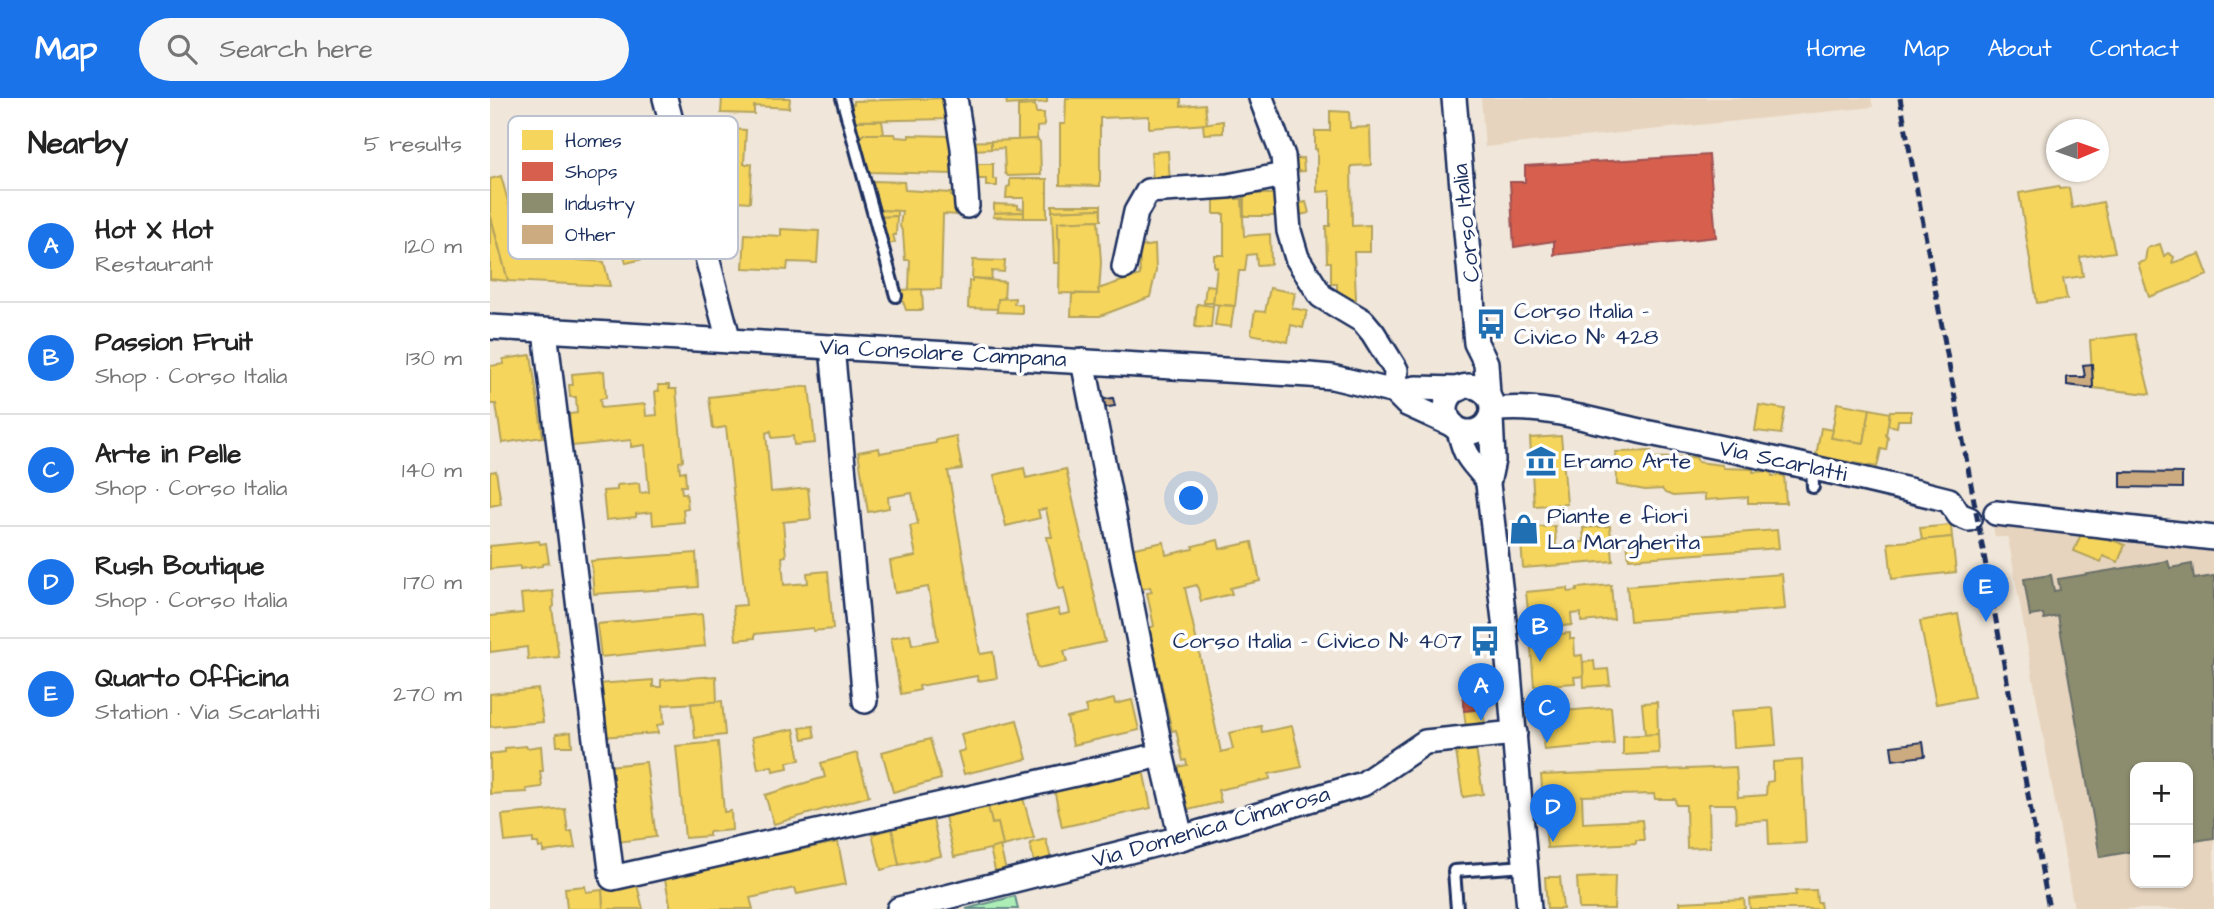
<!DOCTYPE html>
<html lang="en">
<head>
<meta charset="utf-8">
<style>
	:root { --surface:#fff; --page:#f6f6f6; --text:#222; --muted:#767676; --line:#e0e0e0; --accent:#1a73e8 }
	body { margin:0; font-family:"Architects Daughter",sans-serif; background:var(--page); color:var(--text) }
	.controls { position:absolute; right:21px; bottom:21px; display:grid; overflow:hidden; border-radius:14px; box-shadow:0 2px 5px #0004 }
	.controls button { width:63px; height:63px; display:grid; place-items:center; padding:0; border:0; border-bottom:2px solid var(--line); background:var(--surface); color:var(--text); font:35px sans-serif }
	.compass { position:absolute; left:1556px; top:21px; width:63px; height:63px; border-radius:50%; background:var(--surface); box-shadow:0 2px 5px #0004; rotate:88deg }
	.you { position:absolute; left:702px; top:401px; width:24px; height:24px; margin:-18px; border:5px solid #fff; border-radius:50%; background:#1a73e8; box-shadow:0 0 0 10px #1a73e833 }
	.badge { display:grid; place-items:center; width:46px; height:46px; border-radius:50%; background:var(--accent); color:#fff; font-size:23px; font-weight:700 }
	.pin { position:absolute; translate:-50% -58px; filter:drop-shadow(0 2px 4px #0008) }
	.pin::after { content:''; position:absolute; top:37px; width:24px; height:21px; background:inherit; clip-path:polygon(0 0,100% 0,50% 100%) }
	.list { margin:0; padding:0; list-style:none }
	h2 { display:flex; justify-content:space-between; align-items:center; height:91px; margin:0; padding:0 28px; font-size:30px }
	h2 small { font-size:23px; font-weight:400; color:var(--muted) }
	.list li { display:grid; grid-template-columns:46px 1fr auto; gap:21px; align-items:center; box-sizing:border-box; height:112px; padding:0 28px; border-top:2px solid var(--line) }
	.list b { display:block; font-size:26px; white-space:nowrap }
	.list p { margin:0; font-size:23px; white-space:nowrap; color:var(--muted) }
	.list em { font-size:23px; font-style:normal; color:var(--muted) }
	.icon { flex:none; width:38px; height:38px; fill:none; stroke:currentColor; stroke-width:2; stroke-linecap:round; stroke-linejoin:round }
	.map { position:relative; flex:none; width:1724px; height:811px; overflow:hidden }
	header { display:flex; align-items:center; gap:42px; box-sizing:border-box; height:98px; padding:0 35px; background:var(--accent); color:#fff }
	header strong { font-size:33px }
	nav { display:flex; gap:38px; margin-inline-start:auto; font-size:24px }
	.search { width:490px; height:63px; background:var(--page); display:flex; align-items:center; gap:18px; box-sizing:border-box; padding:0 24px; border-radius:38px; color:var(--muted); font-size:26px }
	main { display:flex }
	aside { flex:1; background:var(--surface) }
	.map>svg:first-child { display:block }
	.built { fill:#e6d4be; fill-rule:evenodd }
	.green { fill:#acedb6; stroke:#648e8a; stroke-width:2 }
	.homes { fill:#f6d55c; stroke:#b4a35d; stroke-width:2 }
	.shops { fill:#d6604d; stroke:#9e5152; stroke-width:2 }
	.industry { fill:#8c8c6e; stroke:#6a7069; stroke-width:2 }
	.building { fill:#cdab80; stroke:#1b2f5e; stroke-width:2 }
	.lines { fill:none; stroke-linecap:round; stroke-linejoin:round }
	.service-casing { stroke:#1b2f5e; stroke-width:16 }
	.minor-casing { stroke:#1b2f5e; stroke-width:28 }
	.service { stroke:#fff; stroke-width:10 }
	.minor { stroke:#fff; stroke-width:23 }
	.rail { stroke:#1b2f5e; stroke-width:5; stroke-dasharray:10 5; stroke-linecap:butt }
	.labels { text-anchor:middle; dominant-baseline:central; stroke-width:7; stroke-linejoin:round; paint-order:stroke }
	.street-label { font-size:23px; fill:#1b2f5e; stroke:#fff }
	.poi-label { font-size:23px; fill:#1b2f5e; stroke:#fff; text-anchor:start }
	.key { fill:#fff; stroke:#bbc1cf; stroke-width:2 }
	.key-label { font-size:19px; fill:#1b2f5e }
</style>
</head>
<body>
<header>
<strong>Map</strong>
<div class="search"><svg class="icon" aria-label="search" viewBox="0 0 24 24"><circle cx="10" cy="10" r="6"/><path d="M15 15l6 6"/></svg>Search here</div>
<nav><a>Home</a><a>Map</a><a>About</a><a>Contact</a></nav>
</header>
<main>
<aside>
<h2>Nearby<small>5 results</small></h2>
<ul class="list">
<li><span class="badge">A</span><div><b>Hot X Hot</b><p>Restaurant</p></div><em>120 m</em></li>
<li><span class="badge">B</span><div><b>Passion Fruit</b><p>Shop · Corso Italia</p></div><em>130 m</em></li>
<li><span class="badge">C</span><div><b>Arte in Pelle</b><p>Shop · Corso Italia</p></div><em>140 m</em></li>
<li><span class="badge">D</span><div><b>Rush Boutique</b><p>Shop · Corso Italia</p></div><em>170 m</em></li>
<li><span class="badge">E</span><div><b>Quarto Officina</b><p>Station · Via Scarlatti</p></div><em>270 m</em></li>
</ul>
</aside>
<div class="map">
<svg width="1724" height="811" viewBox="0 0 1724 811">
	<rect width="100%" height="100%" fill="#f0e6d9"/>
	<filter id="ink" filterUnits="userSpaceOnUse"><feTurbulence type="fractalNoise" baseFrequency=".0143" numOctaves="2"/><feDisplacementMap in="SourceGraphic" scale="14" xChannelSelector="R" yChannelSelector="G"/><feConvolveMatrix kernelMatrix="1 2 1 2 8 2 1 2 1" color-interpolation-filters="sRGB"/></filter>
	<g filter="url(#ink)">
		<g class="built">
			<path d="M991 0H1381L1383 9 995 49Z"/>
			<path d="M1499 405 1653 425 1724 450V811H1584L1518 439H1505ZM1645 669H1698V785H1645Z"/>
		</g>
		<path class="green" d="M525 798 528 811H476Z"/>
		<g class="homes">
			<path d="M232 0H300L299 10 264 8V16L231 15Z"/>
			<path d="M456 0 457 21 363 23 359 7 364 6V3Z"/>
			<path d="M516 0H557V4L517 7Z"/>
			<path d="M576 0H691V8L715 6 717 26 659 30V18L610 20V88L570 87V26H575Z"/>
			<path d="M545 7 546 15H554V28L547 29V41L528 42V8Z"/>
			<path d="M840 13 859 14 860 30 880 29 881 67 861 68 862 128 880 127V154H864L866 201 856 202 847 195V186H841V164H837L836 128H840V93L827 94V51H825V33H840Z"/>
			<path d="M363 23H392L394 36H373L372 38 367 39Z"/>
			<path d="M733 23V35L714 36 713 26Z"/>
			<path d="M148 27 158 65 155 66 160 84 164 83 166 90 160 92 161 98 165 97 178 155 136 165 112 65H115L109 37Z"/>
			<path d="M226 30 256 32 254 66H262L260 104 231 102 233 71 224 70Z"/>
			<path d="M373 36H405L406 39 419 40V37L460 38V61H464V76L377 74 367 39 372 38Z"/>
			<path d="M547 41 550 44 551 77 518 78 515 75 514 50 501 51V43Z"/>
			<path d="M501 43V51L483 52 474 44Z"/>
			<path d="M678 53 680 85 663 86 661 54Z"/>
			<path d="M813 60 814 73 803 74 802 62Z"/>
			<path d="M478 66H503V81H507V88H496V81H480Z"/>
			<path d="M11 78 33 158 114 164 120 188 18 183 0 115V81Z"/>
			<path d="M520 81H557V120H534V100H516L517 89 520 88Z"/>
			<path d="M383 83 414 84 415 92 461 95V98H464V104L469 105V117L453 116 451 191 419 192 420 162H415L413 135 410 128 412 113 388 112Z"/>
			<path d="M1569 88V91L1579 90 1582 110 1613 104 1625 154 1590 159 1593 178 1573 181 1577 201 1547 205 1529 95Z"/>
			<rect x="754" y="96" width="30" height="22"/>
			<path d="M724 101H752L754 138 780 136 781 166 767 167 766 156 757 157 755 173H749L745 208 723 206 727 169H724V157H734V116H724Z"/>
			<path d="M816 104 819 115 805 118 802 107Z"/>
			<path d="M504 106 528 107V110L534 111V114L504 115Z"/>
			<path d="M562 107H611V111L562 113Z"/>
			<path d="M611 111V122L568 124 571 165H564L562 113Z"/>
			<path d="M388 112 407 113V118L390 119Z"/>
			<path d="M534 114V120L503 119 504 115Z"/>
			<path d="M0 117 18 183 0 181Z"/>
			<path d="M407 118 406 137H403L405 144 397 147 390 119Z"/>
			<path d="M608 122 611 164 609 196 569 195 570 141 568 139V124Z"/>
			<path d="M291 131 329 133 327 165 298 164 297 172 253 170 255 136 291 138Z"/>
			<path d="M1670 146 1674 158 1678 155 1684 159 1682 165 1710 156 1718 177 1659 199 1648 165 1655 163 1657 150Z"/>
			<path d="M665 147 666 173 660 199 610 218H581L582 196H609L608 191 650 177 649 149Z"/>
			<path d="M483 162 515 163 514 174 502 173 501 181 482 180Z"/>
			<path d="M482 180 515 184 514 201H508V211L478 210 479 183H482Z"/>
			<path d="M716 187 725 188 723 205H714Z"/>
			<path d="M780 190 805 195 802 210 817 213 813 230 801 227 798 244 761 236 765 213 775 214Z"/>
			<path d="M432 191 433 212H416L409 192Z"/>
			<path d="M525 200 524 206 532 207V215L507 214 508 201Z"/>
			<path d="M707 206 723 208 721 230 705 229Z"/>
			<path d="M728 207 744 208 741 229 725 227Z"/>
			<path d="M1645 236 1660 296 1603 290 1600 242Z"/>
			<path d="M41 257 53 339 12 345 6 306H0V268L14 266 13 261Z"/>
			<path d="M114 273 116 300 110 301 111 310 155 306 156 318 167 317 165 293H169L168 287H179V291H186L193 363 189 364 190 374 195 373 196 388H191L192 395H196L198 410 193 411 194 424 163 427 162 414 146 416V419L116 422 113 393 127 392V387L149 385 150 395 159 394 155 347 141 349V342L82 348 79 316 87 315 86 299H80L79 287H83L82 276Z"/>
			<path d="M319 288 325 345 304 347 303 338 282 340 281 333 276 335 281 394 318 390 321 421 293 424 296 458 292 459 294 487 318 485 317 475 338 473 343 531 323 533V530L265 536V540L246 542 243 508 256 507 236 329 223 331 219 299Z"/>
			<path d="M1347 305 1380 311 1374 345 1341 340Z"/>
			<path d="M1269 307 1295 311 1291 336 1265 333Z"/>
			<path d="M1380 311 1400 315 1396 337 1398 340 1396 352 1391 351 1387 369 1326 358 1331 330 1343 332 1341 340 1374 345Z"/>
			<path d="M1400 313H1421V322H1408L1407 329 1398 327Z"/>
			<path d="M466 338 472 371 458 373 490 556 503 554 507 580 488 583 487 578 429 588 430 592 411 596 401 540 420 536 422 547 448 542 438 489 405 495 400 463 426 458 420 428 428 426 422 395 398 399 399 410 378 414 368 354 389 350 390 355 446 345V342Z"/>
			<path d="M1071 338 1077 406 1044 408 1040 340Z"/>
			<path d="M1161 353V360L1206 359 1208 364 1232 367 1234 370 1263 371V374L1281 373 1282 378 1294 377 1296 405H1258V399L1215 402V396L1183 398 1175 395 1172 391 1155 392 1127 387 1126 354Z"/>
			<path d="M534 370 536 380 576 371 615 544 574 553 577 564 548 570 536 518 568 511 570 517 580 515 574 490 569 491 557 439H562L556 411 548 412 550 420 516 428 504 377Z"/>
			<path d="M6 373 11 406 0 408V374Z"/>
			<path d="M1461 427 1462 439 1432 442 1430 430Z"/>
			<path d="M1065 428 1066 450 1075 449 1074 445 1094 444 1093 430 1120 428 1123 463 1033 470 1030 430Z"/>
			<path d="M1593 431 1635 447 1628 464 1613 458 1611 464 1584 453Z"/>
			<path d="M1287 432 1289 450 1139 461 1137 443Z"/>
			<path d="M1462 439 1466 474 1402 481 1398 445Z"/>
			<path d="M728 442 730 451 762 444 770 483 740 490 742 496 711 503 707 487 695 490 731 654 743 651 739 635 771 628 772 634 802 628 812 669 779 676 780 681 728 692 731 704 698 712 688 669 697 667 696 662 693 663 686 632 682 633 659 530 664 528 657 495 662 494 660 489 649 492 640 451 674 444 676 457 703 451V448Z"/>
			<path d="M49 443 50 446 56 445 59 465 52 466V468L30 471V468L0 471V448Z"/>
			<path d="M206 455 208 489 104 496 101 463Z"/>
			<path d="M1292 476 1295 511 1140 523 1137 488Z"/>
			<path d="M1121 487 1124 521 1091 524V515L1081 516 1082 527 1040 531 1036 494 1078 490V494L1087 493V490Z"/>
			<path d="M63 493 64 508 62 510 69 559 38 562 37 549 0 554V518L33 515 31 496Z"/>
			<path d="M212 516 215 548 111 559 107 526Z"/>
			<path d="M1468 516 1484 599 1446 606 1430 523Z"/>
			<path d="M1080 535V541H1084L1085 558 1092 557 1094 578 1084 579 1085 585 1044 588 1040 538Z"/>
			<path d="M1104 563 1105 572 1118 571 1120 587 1094 589 1093 564Z"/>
			<path d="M1001 577 1003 595 973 598 971 581Z"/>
			<path d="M226 578 227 604 173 607 174 626 167 627 168 635 110 639 107 586 163 582V589H171V582Z"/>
			<path d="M48 591 53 624 0 629V596Z"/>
			<path d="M624 601 625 606 642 602 649 632 583 647 577 620 597 615 595 608Z"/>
			<path d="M232 603 235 637 205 640 201 606Z"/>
			<path d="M1167 604 1168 636 1155 637 1152 605Z"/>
			<path d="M1121 609 1124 646 1054 652 1050 615Z"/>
			<path d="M1283 610 1286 647 1243 650 1241 613Z"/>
			<path d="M993 611 995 628 976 630 974 613Z"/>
			<path d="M527 622 537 661 474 676 468 654 475 652 471 636Z"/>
			<path d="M323 628 325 639 313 641 310 630Z"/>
			<path d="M304 631 310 662 297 664 298 670 283 673 282 668 268 671 262 639Z"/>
			<path d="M81 634 82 648H67L66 636Z"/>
			<path d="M1168 636 1169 655 1133 657V638Z"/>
			<path d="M440 641 451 681 403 694 392 654Z"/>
			<path d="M228 644 234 714 241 713 242 732 219 734V738L195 740 186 648Z"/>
			<path d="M36 648 37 650 51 648 53 673H50L52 689 36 691 37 694 0 696V656L15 654V650Z"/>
			<path d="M986 651 993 696 973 699 966 654Z"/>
			<path d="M367 655 379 698 284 726 275 697 335 679 331 665Z"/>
			<path d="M1312 662 1316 745 1279 747 1278 722 1246 724 1245 706H1219L1220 749 1197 750 1196 707H1186L1185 701H1165L1164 696 1092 698 1093 725 1152 722 1154 742H1146V745L1057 750 1051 677 1246 669 1248 699 1276 697 1277 684 1283 683V664Z"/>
			<path d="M156 664 166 739 128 744 119 668Z"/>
			<path d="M653 672 661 710 572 729 564 691Z"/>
			<path d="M533 700 544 740 513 748 508 725 502 726 497 704 500 703 502 708Z"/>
			<path d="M497 704 502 726 508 725 513 748 464 759 454 714Z"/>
			<path d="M75 711 78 734 82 733 85 750 53 754V749L49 750 48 745H43V741L15 744 12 717Z"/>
			<path d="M442 717 451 758 409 767 400 726Z"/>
			<path d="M402 731 409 767 391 772 382 736Z"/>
			<path d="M556 741 562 765 545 769 540 745Z"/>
			<path d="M348 744 356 786 307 796 305 790 260 800 263 811H181L174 777 259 759 260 762Z"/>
			<path d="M510 748 516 773 506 776 500 751Z"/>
			<path d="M1125 778 1124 811H1089L1087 780Z"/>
			<path d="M1055 779H1070L1073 811H1057Z"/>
			<path d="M146 783 153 811H113L112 792Z"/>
			<path d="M95 788 96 794 112 792 113 811H77L75 790Z"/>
			<path d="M1326 792 1327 804H1330L1331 811H1260L1259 801 1306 797 1305 793Z"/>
			<path d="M1254 801 1255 811H1191L1190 804Z"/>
		</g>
		<g class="shops">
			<path d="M1219 57 1226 139 1064 157V143L1024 149 1020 84H1035V68Z"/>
			<path d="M991 596 993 611 974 613 973 598Z"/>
		</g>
		<path class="industry" d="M1678 463 1680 470 1702 466 1704 481 1724 478V565L1722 566 1724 579V740L1698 744V669H1645V753L1610 759 1568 518 1554 521 1553 516 1540 518 1534 481 1561 477 1564 493 1570 492 1568 481Z"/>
		<g class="building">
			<path d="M1602 266 1603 290 1577 287V279H1595L1593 267Z"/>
			<path d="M623 300 625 308 612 310 610 302Z"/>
			<path d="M1631 374 1692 375V390L1631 389Z"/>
			<path d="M1433 644 1435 658 1403 662 1401 648Z"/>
		</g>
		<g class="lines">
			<g class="service-casing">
				<g id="service">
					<path d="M352 0 406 198"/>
					<path d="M1322 368 1323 389"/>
					<path d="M967 811 964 773 1036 768"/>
				</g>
			</g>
			<g class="minor-casing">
				<g id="minor">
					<path d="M175 0 239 243"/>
					<path d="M465 0 473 50 477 108"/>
					<path d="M771 0 793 58 799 133 807 160 831 198 873 223 883 235 906 272 905 294"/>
					<path d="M964 0 986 245 996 265 998 297"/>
					<path d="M634 169 646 114 658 93 738 88 794 77"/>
					<path d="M0 229 819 277 842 279 905 294 926 290 969 291"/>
					<path d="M55 233 122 780 657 660"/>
					<path d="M342 249 375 603"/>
					<path d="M593 263 672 659 691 740"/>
					<circle cx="979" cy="311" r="23"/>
					<path d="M905 294 917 306 963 327"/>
					<path d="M1003 312C1050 305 1103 323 1150 333 1253 354 1356 376 1459 402L1469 417 1479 421"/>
					<path d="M1001 320 1003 362 998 386 1016 539 1039 811"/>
					<path d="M969 332C976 362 980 360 998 383"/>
					<path d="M1506 415 1724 440"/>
					<path d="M409 811 691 740 873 686 935 644 1025 635"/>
				</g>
			</g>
			<use href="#service" class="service"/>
			<use href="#minor" class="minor"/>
			<path class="rail" d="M1410 0 1559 811"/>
		</g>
	</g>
	<defs>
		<g id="bus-bare" transform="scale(2.415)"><path d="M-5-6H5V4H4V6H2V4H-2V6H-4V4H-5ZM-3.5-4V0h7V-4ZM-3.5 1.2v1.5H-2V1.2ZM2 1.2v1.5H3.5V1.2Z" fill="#1f6fb2" stroke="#fff" stroke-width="2.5" paint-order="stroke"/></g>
		<g id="museum-bare" transform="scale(2.415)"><path d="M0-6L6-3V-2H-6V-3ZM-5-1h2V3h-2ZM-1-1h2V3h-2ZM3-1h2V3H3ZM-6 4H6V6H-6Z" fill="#1f6fb2" stroke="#fff" stroke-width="2.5" paint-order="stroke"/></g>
		<g id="shop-bare" transform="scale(2.415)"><path d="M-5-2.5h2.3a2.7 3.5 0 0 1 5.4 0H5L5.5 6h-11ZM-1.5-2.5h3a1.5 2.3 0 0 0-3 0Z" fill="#1f6fb2" stroke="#fff" stroke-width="2.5" paint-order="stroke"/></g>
	</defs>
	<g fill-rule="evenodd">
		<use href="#bus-bare" x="1001" y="226"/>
		<use href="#museum-bare" x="1051" y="363"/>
		<use href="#shop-bare" x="1034" y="431"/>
		<use href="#bus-bare" x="995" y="543"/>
	</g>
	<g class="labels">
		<g class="street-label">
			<text transform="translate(976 125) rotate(-96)">Corso Italia</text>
			<text transform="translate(453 255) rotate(3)">Via Consolare Campana</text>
			<text transform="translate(1293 363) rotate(12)">Via Scarlatti</text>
			<text transform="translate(721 729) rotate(-16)">Via Domenica Cimarosa</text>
		</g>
		<g class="poi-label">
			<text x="1024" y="213">Corso Italia -<tspan x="1024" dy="26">Civico N° 428</tspan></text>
			<text x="1074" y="363">Eramo Arte</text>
			<text x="1057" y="418">Piante e fiori<tspan x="1057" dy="26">La Margherita</tspan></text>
			<text x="972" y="543" text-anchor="end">Corso Italia - Civico N° 407</text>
		</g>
	</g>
	<rect x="18" y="18" width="230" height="143" rx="10" class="key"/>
	<rect x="32" y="32" width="31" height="20" fill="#f6d55c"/>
	<rect x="32" y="64" width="31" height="19" fill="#d6604d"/>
	<rect x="32" y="95" width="31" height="20" fill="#8c8c6e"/>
	<rect x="32" y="127" width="31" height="19" fill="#cdab80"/>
	<g class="key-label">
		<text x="75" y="49">Homes</text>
		<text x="75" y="80">Shops</text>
		<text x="75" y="112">Industry</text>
		<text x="75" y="143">Other</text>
	</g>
</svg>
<div class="controls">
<button>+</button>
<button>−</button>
</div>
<svg class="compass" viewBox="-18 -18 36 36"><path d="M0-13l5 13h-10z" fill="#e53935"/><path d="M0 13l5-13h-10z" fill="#767676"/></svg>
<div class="you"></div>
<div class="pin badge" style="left:991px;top:623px">A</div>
<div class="pin badge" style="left:1050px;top:564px">B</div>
<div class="pin badge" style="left:1057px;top:645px">C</div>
<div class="pin badge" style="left:1063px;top:744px">D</div>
<div class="pin badge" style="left:1496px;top:524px">E</div>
</div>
</main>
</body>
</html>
